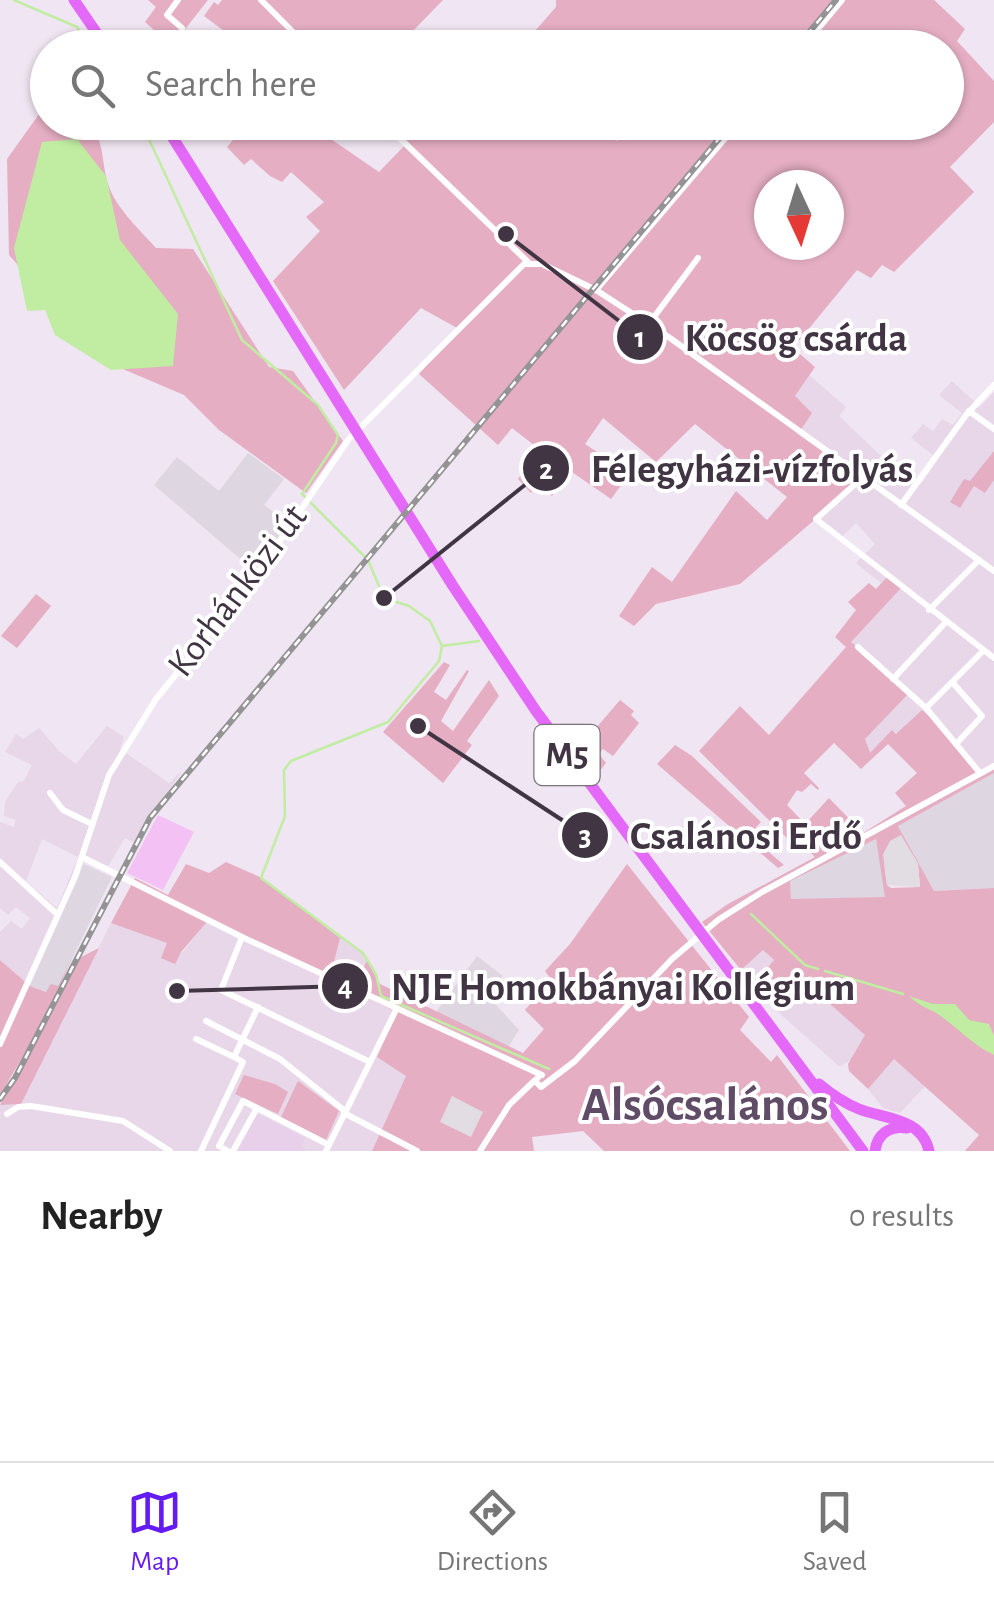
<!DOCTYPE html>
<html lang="en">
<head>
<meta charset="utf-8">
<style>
	:root { --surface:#fff; --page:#f6f6f6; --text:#222; --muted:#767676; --line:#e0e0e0; --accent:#641bf2 }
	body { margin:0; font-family:"Alegreya Sans",sans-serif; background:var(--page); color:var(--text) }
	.compass { position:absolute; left:754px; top:170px; width:90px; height:90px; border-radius:50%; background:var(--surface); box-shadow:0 2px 8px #0004; rotate:176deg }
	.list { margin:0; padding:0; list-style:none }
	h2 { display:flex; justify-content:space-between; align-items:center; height:130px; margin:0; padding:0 40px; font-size:42px }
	h2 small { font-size:32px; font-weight:400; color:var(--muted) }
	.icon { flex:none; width:55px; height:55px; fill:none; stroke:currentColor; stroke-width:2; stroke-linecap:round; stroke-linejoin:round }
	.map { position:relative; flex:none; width:994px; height:1151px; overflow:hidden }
	.search { position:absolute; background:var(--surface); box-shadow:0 2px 8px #0004; left:30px; right:30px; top:30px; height:110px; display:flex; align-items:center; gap:25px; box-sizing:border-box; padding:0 35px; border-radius:55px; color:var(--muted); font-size:38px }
	.sheet { height:310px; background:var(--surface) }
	nav { display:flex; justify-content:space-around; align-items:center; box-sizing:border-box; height:140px; border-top:2px solid var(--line); background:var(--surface); font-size:28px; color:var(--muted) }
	nav a { display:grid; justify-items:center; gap:5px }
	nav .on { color:var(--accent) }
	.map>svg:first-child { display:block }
	.residential { fill:#e7d7e9; fill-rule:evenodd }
	.industrial { fill:#ded6e1 }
	.education { fill:#e8cfea }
	.green { fill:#e5aec2; fill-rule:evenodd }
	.sand { fill:#f4c1f5 }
	.parking { fill:#e1dde2 }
	.water { fill:#c0eda2 }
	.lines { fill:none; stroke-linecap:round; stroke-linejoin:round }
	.stream { stroke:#c0eda2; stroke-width:2.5 }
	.minor { stroke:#fff; stroke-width:6 }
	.highway { stroke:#e469f8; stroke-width:11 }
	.rail-casing { stroke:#949494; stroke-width:6 }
	.rail { stroke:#fff; stroke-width:2.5; stroke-dasharray:8; stroke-linecap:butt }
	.labels { text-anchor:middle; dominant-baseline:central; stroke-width:8; stroke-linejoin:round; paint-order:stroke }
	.shield { fill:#fff; stroke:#7a727c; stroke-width:2.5 }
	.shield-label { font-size:35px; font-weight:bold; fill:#413544 }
	.street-label { font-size:38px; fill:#413544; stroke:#fff }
	.district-label { font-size:48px; font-weight:bold; fill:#604c66; stroke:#fff }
	.leader { fill:none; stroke:#413544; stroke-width:4 }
	.callout-dot { fill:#413544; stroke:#fff; stroke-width:4 }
	.mark-label { font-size:30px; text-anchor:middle; font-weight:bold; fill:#fff }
	.callout-label { font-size:40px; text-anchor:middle; font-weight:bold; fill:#413544; stroke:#fff; stroke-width:8; stroke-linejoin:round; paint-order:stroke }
</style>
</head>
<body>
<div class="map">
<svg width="994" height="1151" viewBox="0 0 994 1151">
	<rect width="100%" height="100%" fill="#f0e5f2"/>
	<g class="residential">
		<path d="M809 375 846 407 839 416 880 455 921 484 938 459 911 438 923 424 933 431 942 419 953 425 962 413 939 395 952 381 980 407 994 392V451L970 482 965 479 985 492 994 480V763L977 773 893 731 870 754 864 740 851 642 887 577 881 583 856 563 875 544 856 523 842 537 818 520 798 434 794 396Z"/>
		<path d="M107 726 124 737 120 749 169 783 182 771 135 843 125 838 108 866 87 857 30 986 0 960V932L11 921 22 929 30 918 16 907 8 915 0 908V822L14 827 16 820 4 816 5 802 18 782 24 781 32 765 5 752 16 734 23 739 39 728 60 752 76 764ZM42 839 78 857 57 908 26 881Z"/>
		<path d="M207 921 397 1012 406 1076 372 1151H0V1105L21 1104 111 923 159 939 183 952Z"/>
		<path d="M340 938 362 953 367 961 354 984 331 974Z"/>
		<path d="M763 949 774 961 777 978 786 980 794 971 866 1035 852 1059 840 1067 768 1003 741 970Z"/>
		<path d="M894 1058 925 1086 900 1113 883 1108 868 1089Z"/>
	</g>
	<g class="industrial">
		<path d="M248 453 284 479 264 505 288 523 256 569 245 563 154 485 177 457 219 491Z"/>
		<path d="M994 773V888L934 891 898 826Z"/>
		<path d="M876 839 886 897 791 900 790 880Z"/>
		<path d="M84 864 112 877 58 987 47 992 30 986Z"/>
		<path d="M477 956 503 976 487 995 519 1030 507 1049 433 1016Z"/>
	</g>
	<path class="education" d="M257 1114 305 1138 302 1146 307 1151H238Z"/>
	<g class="green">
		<path d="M148 0H208L171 47 141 48 154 30 145 22 156 7Z"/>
		<path d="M222 0H443L405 39 416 47H234L222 34 224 31 204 16 214 2 218 5Z"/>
		<path d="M556 0H934L965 29 957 41 994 81V122L950 167 974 192 894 272 882 265 871 278 857 270 793 348 815 367 795 396 812 413 798 434 862 479 740 584 656 604 634 626 619 616 652 567 672 582 736 491 767 520 787 497 695 424 656 462 603 418 585 444 597 452 601 460 628 476 611 499 569 470 552 496 536 486 531 493 518 479 529 462 544 472 552 459 512 428 498 445 419 374 459 329 421 308 344 390 273 281 320 231 306 217 324 202 291 172 282 182 270 176 251 159 244 165 227 147 247 123H336L325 135 379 172 407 143 385 123H608L602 130 617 141 632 123 946 122V48H581L571 37 560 47H521L556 7ZM769 185H829V245H769Z"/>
		<path d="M42 110 47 112 48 122 92 123C105 149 101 159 108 184 115 207 140 230 156 248L193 249 269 367 293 371 343 441 306 493 219 430 184 395 104 361 9 255 7 159Z"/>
		<path d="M994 451V480L985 493 974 486 960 508 950 502 964 479 970 481Z"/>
		<path d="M887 577 901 588 851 642 908 694 865 739 870 753 892 730 896 734 922 710 936 722 977 772 994 763V773L898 826 934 891 994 888V1040L987 1036V1025C970 1027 964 1014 954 1006H945L940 1013 994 1049V1151H965L979 1135 894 1059 868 1089 849 1071 848 1064 865 1035 794 972 785 981 781 977 774 980 765 971 774 960 763 950 741 970 702 922 728 904 815 857 797 839 792 843 699 751 740 706 769 735 846 647 835 637 856 610 848 602 869 583 876 589ZM834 743 861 769 888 744 917 773 895 793 906 806 863 833 829 798 805 824 787 805 797 790 802 792 811 784 818 790 819 788 804 773ZM901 836 918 864 920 887 891 888 887 885C884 864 880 847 901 836ZM876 839 885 897 791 899 790 881Z"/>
		<path d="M36 594 51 606 17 648 1 636Z"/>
		<path d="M444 662 450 665 434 692 446 700 467 670 469 671 441 721 453 731 489 680 499 696 467 741 472 745 443 783 383 732Z"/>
		<path d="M620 700 634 711 631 715 639 723 613 756 603 749 599 754 606 763 597 774 580 747Z"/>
		<path d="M675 745 692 756 761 822 749 835 784 865 778 868 657 764Z"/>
		<path d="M226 862 262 878 340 938 331 974 354 984 367 961 380 984 523 1053 544 1029 525 1010 551 979 545 971 570 944 627 864 749 1017 740 1030 771 1062 777 1055 850 1151H604L583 1131 532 1137 534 1151H372L406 1076 377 1057 397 1012 207 922 181 952 175 964 161 958 167 943 111 923 135 878 168 895 186 864 209 873Z"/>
		<path d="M99 948 21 1104 0 1105 79 958Z"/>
		<path d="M73 957 40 1028 0 1095V960L30 986 46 992 51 984 58 986Z"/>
		<path d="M244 1075 275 1084 288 1092 278 1114 235 1094Z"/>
		<path d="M298 1081 339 1111 326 1140 281 1117Z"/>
	</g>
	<path class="sand" d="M158 815 194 832 163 890 127 873Z"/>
	<g class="parking">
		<path d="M901 835 918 864 920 887 887 885 883 854 890 841Z"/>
		<path d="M452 1096 483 1112 471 1137 440 1122Z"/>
	</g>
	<g class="water">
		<path d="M77 139 106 176 120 240 178 314 173 366 111 370 55 335 45 310 27 311 14 248 42 142Z"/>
		<path d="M909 996 933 1004H955L969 1020 989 1024 994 1036V1055C973 1045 960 1030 942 1017 929 1007 924 1010 909 996Z"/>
	</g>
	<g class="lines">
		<g class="stream">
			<path d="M14 0 77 27 91 48"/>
			<path d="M141 122 242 340 318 405 338 435 336 443 302 494 368 560 384 598 409 606 430 621 442 646 439 661 388 722 291 761 284 770 285 816 261 878 363 953 376 974 381 996 549 1069"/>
			<path d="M442 646 479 641"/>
			<path d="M751 914 805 965 818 969"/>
			<path d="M825 971 903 994"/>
		</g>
		<g class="minor">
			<path d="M178 0 167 15 182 28"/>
			<path d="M261 0 309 48"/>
			<path d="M802 48 842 0"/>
			<path d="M383 122 529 263"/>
			<path d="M596 290 739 122"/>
			<path d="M648 325 698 258"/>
			<path d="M969 411 994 429"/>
			<path d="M863 477 816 519 994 658"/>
			<path d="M901 505 966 415 994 385"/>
			<path d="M929 610 979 560"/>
			<path d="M858 647 926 708 980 773"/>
			<path d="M893 679 945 623"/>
			<path d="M953 683 982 716 956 744"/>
			<path d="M926 708 983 651"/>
			<path d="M50 793 63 810 92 824"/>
			<path d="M82 857 242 937 542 1075"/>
			<path d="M0 862 58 915"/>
			<path d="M242 937 221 990 370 1062"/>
			<path d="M206 1021 280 1059 345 1111"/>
			<path d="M196 1039 234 1057"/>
			<path d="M0 1044 75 877 109 775 156 699 261 569 348 440 524 264H542L596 290 670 338 994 571"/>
			<path d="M540 1075 535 1081 541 1087 575 1061 672 959 718 920 762 892 994 766"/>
			<path d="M344 1113 417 1151"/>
			<path d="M7 1114 18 1107 31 1106 123 1121 170 1151"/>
			<path d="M201 1151 243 1062 234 1057 258 1007"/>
			<path d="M228 1151 219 1146 243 1101 329 1145"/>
			<path d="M233 1151 257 1108"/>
			<path d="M326 1151 397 1008"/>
			<path d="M480 1151 509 1105 534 1081"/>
		</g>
		<g class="highway">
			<path d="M74 0 107 48"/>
			<path d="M163 122 453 586 536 711 863 1151"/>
			<path d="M819 1084C831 1094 844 1103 859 1109 885 1119 922 1118 929 1151"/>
			<path d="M875 1151C877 1134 890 1125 907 1128"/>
		</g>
		<g class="rail-casing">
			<g id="rail">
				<path d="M796 48 836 0"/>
				<path d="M0 1099 15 1078 150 818 733 122"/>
			</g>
		</g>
		<use href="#rail" class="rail"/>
	</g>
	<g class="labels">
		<rect class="shield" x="534.5" y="725" width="65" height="60" rx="8"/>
		<g class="shield-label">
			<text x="567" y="755">M5</text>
		</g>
		<g class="street-label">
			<text transform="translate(238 591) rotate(-53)">Korhánközi út</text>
		</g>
		<g class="district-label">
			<text x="705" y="1106">Alsócsalános</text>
		</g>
	</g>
	<path class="leader" d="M506 234L640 337M384 598L546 468M418 726L585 835M177 991L345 986"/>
	<g class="callout-dot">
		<circle cx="506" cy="234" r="10"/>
		<circle cx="384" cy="598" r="10"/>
		<circle cx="418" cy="726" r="10"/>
		<circle cx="177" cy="991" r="10"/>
		<circle cx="640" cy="337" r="25"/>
		<circle cx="546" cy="468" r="25"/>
		<circle cx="585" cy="835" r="25"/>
		<circle cx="345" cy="986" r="25"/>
	</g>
	<g class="mark-label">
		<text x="640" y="347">1</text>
		<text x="546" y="479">2</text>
		<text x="585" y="845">3</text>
		<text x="345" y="996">4</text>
	</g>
	<g class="callout-label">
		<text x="796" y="351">Köcsög csárda</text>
		<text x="752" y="482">Félegyházi-vízfolyás</text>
		<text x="746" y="849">Csalánosi Erdő</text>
		<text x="623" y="1000">NJE Homokbányai Kollégium</text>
	</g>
</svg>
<svg class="compass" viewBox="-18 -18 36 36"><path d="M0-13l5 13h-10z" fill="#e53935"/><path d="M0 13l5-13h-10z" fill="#767676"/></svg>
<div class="search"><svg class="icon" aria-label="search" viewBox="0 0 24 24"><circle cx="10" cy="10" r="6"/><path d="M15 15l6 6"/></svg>Search here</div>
</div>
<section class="sheet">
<h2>Nearby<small>0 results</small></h2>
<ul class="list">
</ul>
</section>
<nav>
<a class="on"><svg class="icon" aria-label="map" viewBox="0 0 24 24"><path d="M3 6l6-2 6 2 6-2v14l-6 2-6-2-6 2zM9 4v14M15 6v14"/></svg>Map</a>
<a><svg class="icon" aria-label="directions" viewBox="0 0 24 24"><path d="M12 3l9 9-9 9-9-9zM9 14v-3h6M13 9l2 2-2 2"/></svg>Directions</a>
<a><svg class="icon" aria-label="saved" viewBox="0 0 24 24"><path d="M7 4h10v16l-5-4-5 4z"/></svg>Saved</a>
</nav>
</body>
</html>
